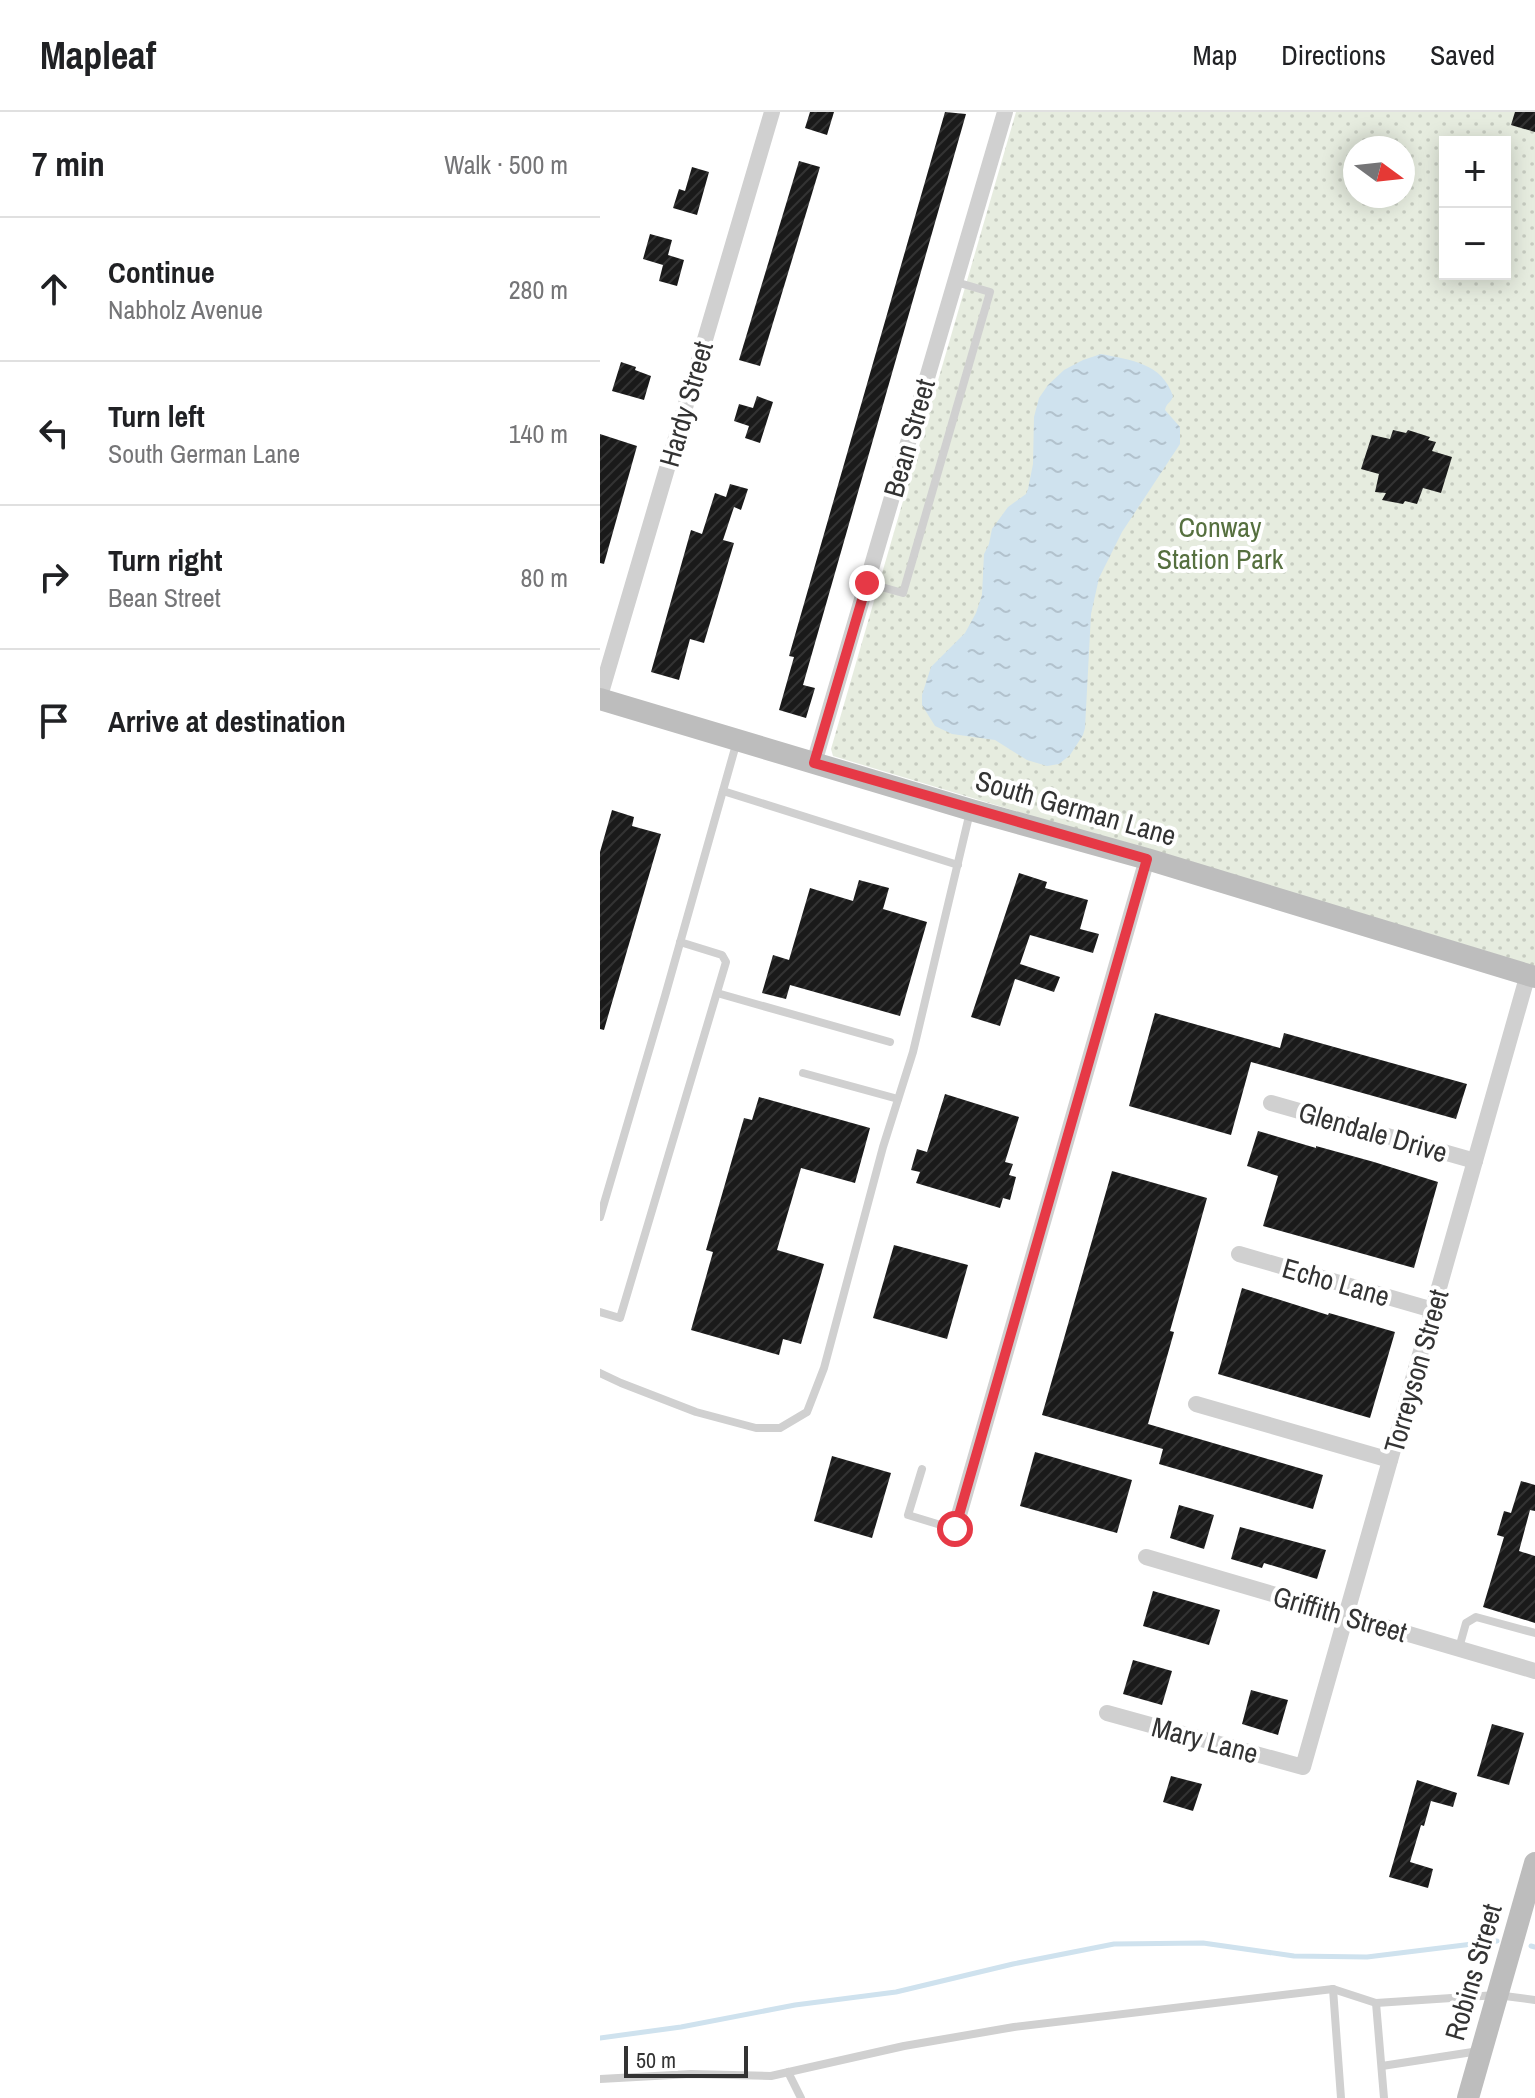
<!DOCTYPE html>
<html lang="en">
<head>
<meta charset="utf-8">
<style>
	:root { --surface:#fff; --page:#f6f6f6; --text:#202124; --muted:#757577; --line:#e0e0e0 }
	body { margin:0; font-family:"Archivo Narrow",sans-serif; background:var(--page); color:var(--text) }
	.controls { position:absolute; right:24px; top:24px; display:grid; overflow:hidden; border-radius:0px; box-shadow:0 4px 20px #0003 }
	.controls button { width:72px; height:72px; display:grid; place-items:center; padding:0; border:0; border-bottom:2px solid var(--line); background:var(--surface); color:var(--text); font:40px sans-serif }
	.compass { position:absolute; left:743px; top:24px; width:72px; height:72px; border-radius:50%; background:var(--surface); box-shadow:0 4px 20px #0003; rotate:105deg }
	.scale { position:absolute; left:24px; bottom:20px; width:124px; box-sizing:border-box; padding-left:8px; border:4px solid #333; border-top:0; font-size:22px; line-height:28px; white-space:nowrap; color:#333; -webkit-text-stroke:6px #fff; paint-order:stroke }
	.stop { position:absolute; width:24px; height:24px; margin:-18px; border:6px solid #e63946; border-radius:50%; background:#fff }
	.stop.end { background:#e63946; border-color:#fff; box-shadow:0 2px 8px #0008 }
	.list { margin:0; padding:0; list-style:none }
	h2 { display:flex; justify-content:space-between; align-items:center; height:104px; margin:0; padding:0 32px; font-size:34px }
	h2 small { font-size:26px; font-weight:400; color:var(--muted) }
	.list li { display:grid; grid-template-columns:52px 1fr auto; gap:24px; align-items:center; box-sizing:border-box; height:144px; padding:0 32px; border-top:2px solid var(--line) }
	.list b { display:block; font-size:30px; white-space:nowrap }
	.list p { margin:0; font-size:26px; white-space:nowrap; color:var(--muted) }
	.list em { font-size:26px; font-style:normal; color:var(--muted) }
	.icon { flex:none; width:44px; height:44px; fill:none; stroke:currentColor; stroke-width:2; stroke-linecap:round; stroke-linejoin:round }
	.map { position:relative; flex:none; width:935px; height:1986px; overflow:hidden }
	header { display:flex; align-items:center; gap:48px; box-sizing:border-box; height:112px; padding:0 40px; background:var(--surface); border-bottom:2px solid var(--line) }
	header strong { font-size:38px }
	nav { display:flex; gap:44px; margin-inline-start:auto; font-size:28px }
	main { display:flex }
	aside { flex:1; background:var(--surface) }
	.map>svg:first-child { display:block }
	.park { fill:url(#park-dots); fill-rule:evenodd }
	.water { fill:url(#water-ripples) }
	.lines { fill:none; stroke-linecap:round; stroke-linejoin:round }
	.stream { stroke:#cfe2ee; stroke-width:5 }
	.building { fill:url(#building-hatch) }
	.lane { stroke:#d0d0d0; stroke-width:8 }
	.street { stroke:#d0d0d0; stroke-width:16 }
	.secondary { stroke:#bdbdbd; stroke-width:22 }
	.route { stroke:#e63946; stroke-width:10 }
	.labels { text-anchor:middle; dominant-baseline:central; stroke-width:8; stroke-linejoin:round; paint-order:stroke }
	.street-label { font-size:28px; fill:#333; stroke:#fff }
	.park-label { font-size:28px; fill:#56703f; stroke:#fff }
</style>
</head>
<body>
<header>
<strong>Mapleaf</strong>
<nav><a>Map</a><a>Directions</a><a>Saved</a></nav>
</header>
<main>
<aside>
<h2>7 min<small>Walk · 500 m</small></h2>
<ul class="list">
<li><svg class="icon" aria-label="ahead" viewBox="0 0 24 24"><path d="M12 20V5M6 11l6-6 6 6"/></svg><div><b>Continue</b><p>Nabholz Avenue</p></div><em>280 m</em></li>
<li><svg class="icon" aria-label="left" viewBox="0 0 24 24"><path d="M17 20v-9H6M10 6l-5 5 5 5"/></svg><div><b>Turn left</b><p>South German Lane</p></div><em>140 m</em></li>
<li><svg class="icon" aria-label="right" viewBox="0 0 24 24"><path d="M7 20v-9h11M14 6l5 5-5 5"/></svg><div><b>Turn right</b><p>Bean Street</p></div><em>80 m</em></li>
<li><svg class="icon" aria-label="arrive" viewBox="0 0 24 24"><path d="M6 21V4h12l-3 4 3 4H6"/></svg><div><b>Arrive at destination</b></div></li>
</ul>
</aside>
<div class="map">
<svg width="935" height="1986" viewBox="0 0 935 1986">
	<defs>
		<pattern id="park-dots" width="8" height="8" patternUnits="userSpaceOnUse" patternTransform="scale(2)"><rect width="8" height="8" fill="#e6ecdf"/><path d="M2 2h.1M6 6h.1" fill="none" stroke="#c6cbc0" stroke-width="1.8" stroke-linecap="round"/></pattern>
		<pattern id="water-ripples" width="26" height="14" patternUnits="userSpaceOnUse" patternTransform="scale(2)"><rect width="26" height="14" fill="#cfe2ee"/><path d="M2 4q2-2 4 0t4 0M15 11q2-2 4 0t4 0" fill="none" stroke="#b2c2cd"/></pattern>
		<pattern id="building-hatch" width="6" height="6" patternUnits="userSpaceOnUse" patternTransform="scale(2)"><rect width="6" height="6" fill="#1a1a1a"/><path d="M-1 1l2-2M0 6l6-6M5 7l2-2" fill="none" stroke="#333"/></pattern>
	</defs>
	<rect width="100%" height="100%" fill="#fff"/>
	<path class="park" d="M416 0H935V856L233 644 231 637ZM845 30H905V162H845ZM755 36H803V84H755Z"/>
	<path class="water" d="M501 242C531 248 562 251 573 284 572 290 566 291 565 298L580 315V332L522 420 499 466 491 502 485 616 483 623 470 643 459 652 447 654 427 648 395 628 352 622 335 614 322 593V583L331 555 365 521 376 501 382 483 384 442 389 432 392 417 408 395 426 382 428 377 433 352 434 305 439 286 448 273 464 258 483 248Z"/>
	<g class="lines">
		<g class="stream">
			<path d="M931 1834 935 1835"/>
			<path d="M0 1926 81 1915 195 1893 296 1880 413 1852 514 1832 603 1831 694 1844 767 1845 897 1829"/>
		</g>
	</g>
	<g class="building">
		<path d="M210 0H234L227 23 205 16Z"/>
		<path d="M345 0 366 2 203 573 215 576 206 606 179 598 194 545 189 544Z"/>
		<path d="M915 0H935V20L911 13Z"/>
		<path d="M199 49 220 55 160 254 139 248Z"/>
		<path d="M92 55 109 60 97 103 73 96 79 77 85 79Z"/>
		<path d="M50 122 72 128 68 143 84 148 77 174 59 169 63 153 43 147Z"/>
		<path d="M21 250 36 255 35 258 51 264 44 288 12 279Z"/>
		<path d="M157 284 173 290 160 331 145 326 149 314 134 309 139 292 153 296Z"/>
		<path d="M793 318 806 321 808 318 830 325 828 328 836 330 832 339 852 345 841 381 823 376 817 392 805 389 803 392 782 388 786 381 775 380 779 362 761 357 772 323 790 327Z"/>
		<path d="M0 322 37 334 4 452 0 451Z"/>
		<path d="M130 372 148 377 141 398 134 395 123 428 134 431 104 531 90 527 79 568 51 560 91 418 102 422 115 381 126 385Z"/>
		<path d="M12 698 34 705 32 714 61 722 4 918 0 917V740Z"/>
		<path d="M419 761 447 770 445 776 488 788 480 817 499 822 493 841 430 823 420 852 460 865 454 880 415 867 400 914 371 905Z"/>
		<path d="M259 768 289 776 283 797 327 810 300 904 190 873 186 887 162 881 173 843 189 848 210 776 253 789Z"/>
		<path d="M555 901 680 936 684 921 867 972 856 1007 651 950 631 1023 529 994Z"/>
		<path d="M345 982 419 1005 405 1050 413 1052 409 1063 416 1065 410 1088 403 1086 400 1096 316 1071 320 1060 311 1058 317 1037 327 1040Z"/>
		<path d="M159 985 270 1016 255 1071 201 1056 177 1138 224 1152 201 1232 183 1227 179 1243 91 1218 113 1140 106 1138 144 1006 152 1008Z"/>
		<path d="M658 1019 716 1036V1034L774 1050 838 1070 814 1156 663 1114 678 1064 647 1054Z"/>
		<path d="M512 1059 607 1086 570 1219 574 1220 548 1312 723 1363 713 1397 559 1352 563 1337 442 1303Z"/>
		<path d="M294 1133 368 1153 347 1227 273 1206Z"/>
		<path d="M642 1176 728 1203 729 1201 795 1220 770 1306 618 1262Z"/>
		<path d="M435 1340 532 1368 517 1421 420 1394Z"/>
		<path d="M232 1344 291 1361 272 1426 214 1409Z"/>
		<path d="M921 1369 935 1373V1399L930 1398 919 1439 935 1444V1511L883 1495 904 1425 897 1423 904 1399 911 1401Z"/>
		<path d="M579 1393 614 1403 604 1437 570 1426Z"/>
		<path d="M640 1415 726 1438 717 1467 664 1451 662 1456 631 1447Z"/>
		<path d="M553 1479 620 1498 609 1533 543 1514Z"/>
		<path d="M533 1548 572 1559 562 1593 523 1582Z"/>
		<path d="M651 1578 688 1588 678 1623 642 1612Z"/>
		<path d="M892 1612 924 1621 909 1673 877 1664Z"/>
		<path d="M571 1664 602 1672 593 1699 563 1690Z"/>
		<path d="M817 1668 857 1681 853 1695 831 1689 824 1714 821 1713 810 1750 833 1757 828 1776 789 1765Z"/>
	</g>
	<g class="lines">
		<g class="lane">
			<path d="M267 471 303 481 390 180 356 170"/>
			<path d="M123 679 358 753"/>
			<path d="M117 881 290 930"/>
			<path d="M203 961 298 987"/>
			<path d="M0 1105 65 884 137 629"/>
			<path d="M0 1200 20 1206 126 850 122 843 80 830"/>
			<path d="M0 1261 21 1271 96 1300 156 1316H180L207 1300 224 1256 283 1035 313 940 370 700"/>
			<path d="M322 1357 308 1403 354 1417"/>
			<path d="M859 1536 866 1511 876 1505 935 1521"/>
			<path d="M733 1877 741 1986"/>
			<path d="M776 1891 784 1986"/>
			<path d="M782 1954 879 1939"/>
			<path d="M188 1960 201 1986"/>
			<path d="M0 1967 91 1962 171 1964 304 1934 414 1915 733 1877 776 1891 897 1883 935 1888"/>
		</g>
		<g class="street">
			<path d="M0 584 172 0"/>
			<path d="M214 651 405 0"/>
			<path d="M671 991 875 1049"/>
			<path d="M639 1142 833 1198"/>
			<path d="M596 1292 790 1348"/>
			<path d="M355 1417 547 747"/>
			<path d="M546 1445 935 1559"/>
			<path d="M507 1601 703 1655 928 862"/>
		</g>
		<g class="secondary">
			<path d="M0 587 371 698 547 747 935 865"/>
			<path d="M868 1986 935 1751"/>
		</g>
	</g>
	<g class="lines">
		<path class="route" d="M267 471 214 651 547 747 355 1417"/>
	</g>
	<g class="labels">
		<g class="street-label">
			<text transform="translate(86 292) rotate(-74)">Hardy Street</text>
			<text transform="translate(309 326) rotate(-74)">Bean Street</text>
			<text transform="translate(476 696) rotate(16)">South German Lane</text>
			<text transform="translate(773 1020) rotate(16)">Glendale Drive</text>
			<text transform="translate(736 1170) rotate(16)">Echo Lane</text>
			<text transform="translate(816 1259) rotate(-74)">Torreyson Street</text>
			<text transform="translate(740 1502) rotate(16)">Griffith Street</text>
			<text transform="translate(605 1628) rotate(15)">Mary Lane</text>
			<text transform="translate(873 1860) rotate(-74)">Robins Street</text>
		</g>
		<g class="park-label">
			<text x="620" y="415">Conway<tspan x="620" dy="32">Station Park</tspan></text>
		</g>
	</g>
</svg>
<div class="controls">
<button>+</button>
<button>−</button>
</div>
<svg class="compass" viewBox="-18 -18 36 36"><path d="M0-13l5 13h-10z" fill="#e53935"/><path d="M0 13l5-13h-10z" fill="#757577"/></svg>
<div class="scale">50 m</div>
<div class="stop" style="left:355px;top:1417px"></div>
<div class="stop end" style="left:267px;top:471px"></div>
</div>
</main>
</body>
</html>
